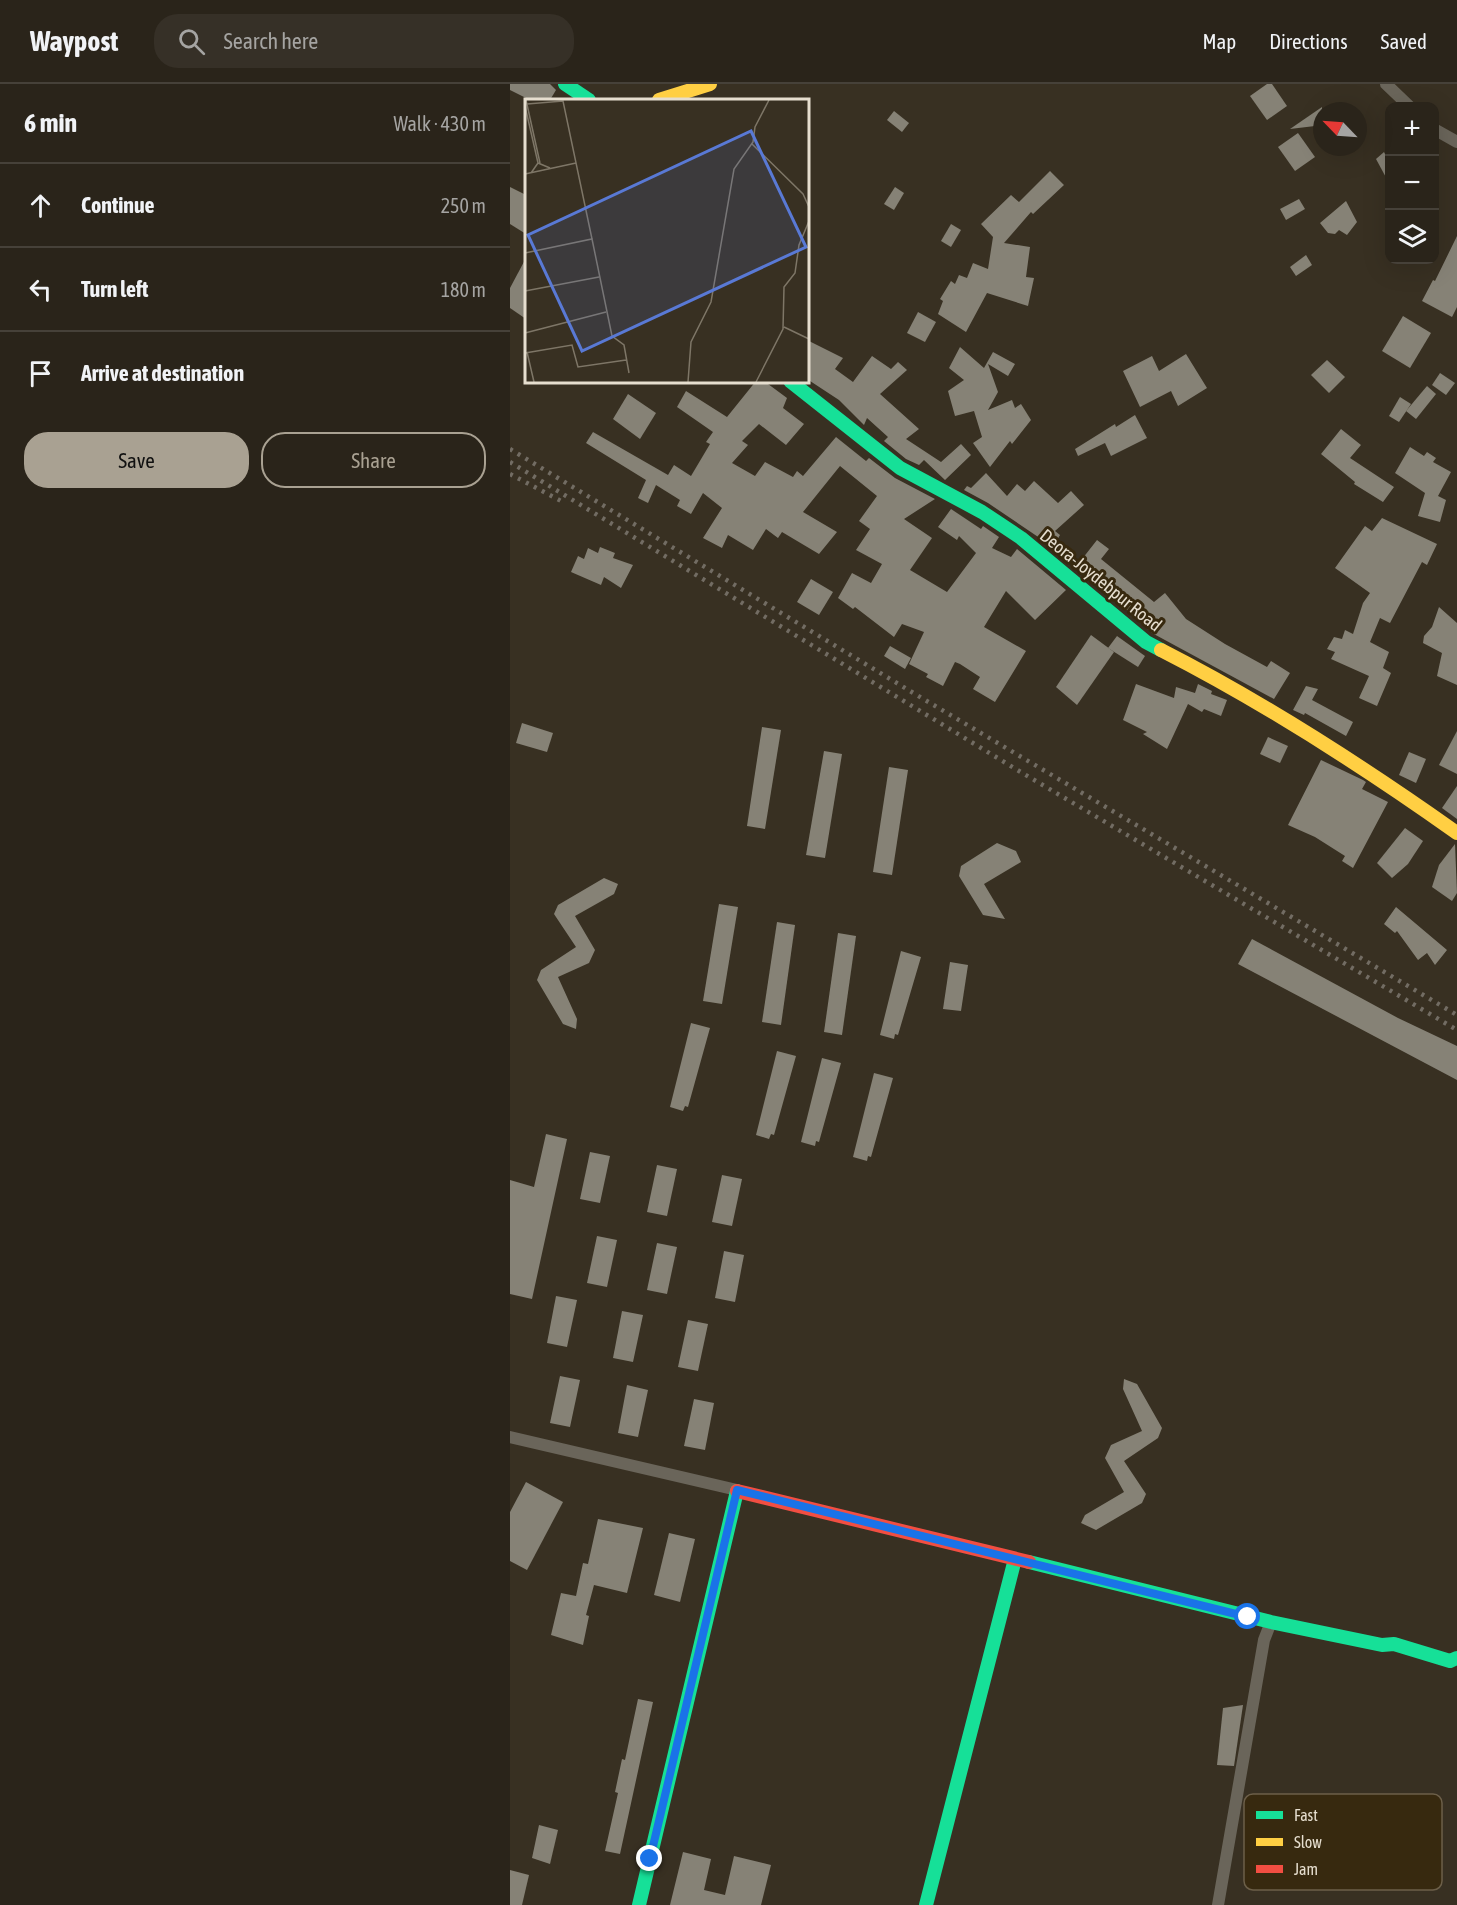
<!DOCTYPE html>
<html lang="en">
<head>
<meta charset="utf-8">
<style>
	:root { --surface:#2a241a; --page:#363027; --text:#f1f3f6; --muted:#a5a4a2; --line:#464139; --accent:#a9a192 }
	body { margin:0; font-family:"Asap Condensed",sans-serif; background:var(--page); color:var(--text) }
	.controls { position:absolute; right:18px; top:18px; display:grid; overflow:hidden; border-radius:12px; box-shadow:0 6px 24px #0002 }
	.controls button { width:54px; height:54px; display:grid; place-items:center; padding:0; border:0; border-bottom:2px solid var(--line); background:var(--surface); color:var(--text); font:30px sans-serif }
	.compass { position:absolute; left:803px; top:18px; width:54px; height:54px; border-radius:50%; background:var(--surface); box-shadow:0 6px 24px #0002; rotate:295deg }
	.stop { position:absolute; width:18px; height:18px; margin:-14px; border:4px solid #1a73e8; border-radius:50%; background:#fff }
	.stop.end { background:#1a73e8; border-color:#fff; box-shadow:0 2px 6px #0008 }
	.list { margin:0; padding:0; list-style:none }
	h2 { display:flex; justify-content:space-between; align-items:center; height:78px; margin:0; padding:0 24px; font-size:26px }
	h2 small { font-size:20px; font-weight:400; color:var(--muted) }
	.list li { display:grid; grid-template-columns:39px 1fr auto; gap:18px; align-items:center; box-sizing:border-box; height:84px; padding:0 24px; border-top:2px solid var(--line) }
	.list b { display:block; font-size:22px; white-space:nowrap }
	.list em { font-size:20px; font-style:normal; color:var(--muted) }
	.actions { display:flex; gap:12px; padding:18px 24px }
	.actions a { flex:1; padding:14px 0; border:2px solid var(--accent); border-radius:24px; text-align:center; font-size:21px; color:var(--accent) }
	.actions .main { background:var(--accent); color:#111 }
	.icon { flex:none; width:33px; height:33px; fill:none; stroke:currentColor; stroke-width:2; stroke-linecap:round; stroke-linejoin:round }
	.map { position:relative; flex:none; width:947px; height:1821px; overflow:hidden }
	header { display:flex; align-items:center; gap:36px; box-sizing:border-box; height:84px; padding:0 30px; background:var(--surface); border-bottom:2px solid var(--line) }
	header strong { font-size:28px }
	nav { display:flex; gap:33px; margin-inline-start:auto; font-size:21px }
	.search { width:420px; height:54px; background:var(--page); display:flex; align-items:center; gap:15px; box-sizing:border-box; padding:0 21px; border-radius:24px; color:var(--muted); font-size:22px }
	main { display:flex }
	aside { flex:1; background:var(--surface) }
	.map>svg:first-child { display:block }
	.building { fill:#868276 }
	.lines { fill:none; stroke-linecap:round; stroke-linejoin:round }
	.street { stroke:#6a655a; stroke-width:12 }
	.fast { stroke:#16e098; stroke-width:14 }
	.slow { stroke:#ffcf43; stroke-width:14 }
	.jam { stroke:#f24e42; stroke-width:14 }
	.rail { stroke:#726c63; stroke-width:4.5; stroke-dasharray:3 6; stroke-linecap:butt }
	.route { stroke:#1a73e8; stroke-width:8 }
	.labels { text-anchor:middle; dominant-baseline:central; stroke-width:6; stroke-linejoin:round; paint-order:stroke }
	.street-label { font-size:18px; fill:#e6decf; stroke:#37290f }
	.inset-road { fill:none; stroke:#7e7667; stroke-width:1.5 }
	.view { fill:#5979d5; fill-opacity:0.15; stroke:#5979d5; stroke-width:3 }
	.inset-edge { fill:none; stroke:#e6decf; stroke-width:3 }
	.key { fill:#37290f; stroke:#6c5f49; stroke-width:1.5 }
	.key-label { font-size:16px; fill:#e6decf }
</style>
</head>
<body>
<header>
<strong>Waypost</strong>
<div class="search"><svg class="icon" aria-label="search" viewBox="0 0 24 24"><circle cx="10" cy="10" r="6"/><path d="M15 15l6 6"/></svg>Search here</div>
<nav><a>Map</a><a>Directions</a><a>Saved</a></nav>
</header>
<main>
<aside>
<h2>6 min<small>Walk · 430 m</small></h2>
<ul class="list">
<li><svg class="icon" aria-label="ahead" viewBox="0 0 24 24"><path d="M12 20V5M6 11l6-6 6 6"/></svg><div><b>Continue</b></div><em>250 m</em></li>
<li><svg class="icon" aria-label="left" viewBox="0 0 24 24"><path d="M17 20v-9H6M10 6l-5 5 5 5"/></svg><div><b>Turn left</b></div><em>180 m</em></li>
<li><svg class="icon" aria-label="arrive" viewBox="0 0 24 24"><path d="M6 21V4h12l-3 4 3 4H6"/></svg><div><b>Arrive at destination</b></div></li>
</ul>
<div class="actions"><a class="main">Save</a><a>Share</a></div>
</aside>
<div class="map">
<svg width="947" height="1821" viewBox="0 0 947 1821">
	<rect width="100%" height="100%" fill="#383022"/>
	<g class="building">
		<path d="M0 0H40L46 6 40 16H20L0 6Z"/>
		<path d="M757 0H762L777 22 757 36 740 12Z"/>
		<path d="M812 23V36L805 42 780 45Z"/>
		<path d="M384 27 399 39 392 48 377 36Z"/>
		<path d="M788 49 805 73 785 87 768 63Z"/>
		<path d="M874 68 879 78V99L866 75Z"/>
		<path d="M540 87 554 101 523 130 521 128 494 159 520 163 516 193 524 194 518 222 477 209 456 248 428 230 433 217 430 215 441 197 445 200 449 191 457 194 463 179 478 185 483 153 471 140 501 111 509 118Z"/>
		<path d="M0 103 16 111V150L0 140Z"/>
		<path d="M385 103 394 109 384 126 374 120Z"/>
		<path d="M789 115 795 125 776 136 770 125Z"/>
		<path d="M836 117 847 138 837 151 829 146 825 150 818 149 810 139Z"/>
		<path d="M441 140 451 146 441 163 431 157Z"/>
		<path d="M947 152V223L942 233 912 217 923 196 925 197Z"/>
		<path d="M796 171 802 181 786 192 780 183Z"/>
		<path d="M16 174V235L0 224V204Z"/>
		<path d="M408 228 426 238 415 258 397 249Z"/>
		<path d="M893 232 921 249 900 284 872 267Z"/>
		<path d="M297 256 333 274 325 285 343 298 362 272 381 285 388 278 397 286 370 310 409 345 396 355 431 378 451 360 461 371 435 396 414 376 409 381 396 375 374 357 378 353 357 334 354 341 329 316 297 295Z"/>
		<path d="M450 263 474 284 483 268 505 280 498 292 478 280 488 308 478 326 502 316 505 324 511 320 521 336 502 360 500 357 480 383 463 359 472 353 464 327 445 332 438 307 454 296 439 284Z"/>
		<path d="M676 270 697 304 668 322 661 307 630 323 613 287 642 272 649 287Z"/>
		<path d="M817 276 835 293 819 309 801 291Z"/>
		<path d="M930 289 945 299 936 311 922 301Z"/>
		<path d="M246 297H254L277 314 273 324 294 340 276 361 249 340 232 357 238 361 222 379 245 392 255 378 283 393 287 387 293 392 326 353 356 377 359 374 385 394 425 415 394 435 422 454 400 486 437 508 466 469 449 452 447 456 428 443 441 425 471 445 473 442 489 453 482 464 501 473 507 465 556 506 525 536 496 507 474 543 516 567 485 618 463 605 470 593 450 580 445 578 433 602 416 593 418 590 399 580 414 548 392 540 384 553 345 523 343 525 328 514 342 489 361 499 372 480 346 466 360 445 349 437 367 412 330 382 293 428 327 448 309 470 272 448 268 454 256 445 243 466 218 451 212 464 193 454 212 424 193 409 181 430 167 422 170 416 146 401 138 419 128 414 136 396 76 359 83 348 158 391 164 381 181 392 200 360 196 358 203 348 167 323 176 307 217 333Z"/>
		<path d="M917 302 926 310 906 335 896 327Z"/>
		<path d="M118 310 146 329 130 355 103 335Z"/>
		<path d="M890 313 901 320 889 338 879 332Z"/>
		<path d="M625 331 637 354 601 372 595 359 568 372 565 365 605 340 606 343Z"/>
		<path d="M831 345 851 361 840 374 884 403 873 418 844 400 845 398 811 370Z"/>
		<path d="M900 363 914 372 917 368 926 374 923 378 941 388 928 412 936 416 930 438 908 432 915 409 885 389Z"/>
		<path d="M476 389 497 412 507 400 515 407 524 397 548 419 561 407 574 421 545 447 550 451 543 463 478 419 454 406 457 402 461 404Z"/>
		<path d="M872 434 927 460 917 481 912 478 880 539 870 534 860 558 879 568 873 584 881 589 867 622 849 614 859 592 821 575 825 568 817 565 824 553 832 555 835 546 843 550 853 519 860 509 825 484 855 442 862 447Z"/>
		<path d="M587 456 599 465 591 475 644 518 655 509 676 535 715 560 757 583 761 577 780 589 764 615 642 549 607 517 612 512 581 487 576 493 565 484Z"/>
		<path d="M90 463 105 469 103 474 123 481 111 504 94 493 91 501 61 488 68 472 74 475 78 464 88 469Z"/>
		<path d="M301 495 323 508 309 531 287 518Z"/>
		<path d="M929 523 947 539V601L927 592 932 569 913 559 914 552 922 543Z"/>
		<path d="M581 551 604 568 567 621 546 603Z"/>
		<path d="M607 552 635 572 628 583 598 564Z"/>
		<path d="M380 562 401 574 395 585 374 572Z"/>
		<path d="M626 600 664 614 666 603 685 609 688 600 702 607 701 610 717 616 711 632 694 625 692 628 678 620 657 665 633 650 637 648 613 636Z"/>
		<path d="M796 602 808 605 802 616 843 638 836 652 795 629 794 631 783 626Z"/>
		<path d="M12 639 43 649 37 668 6 659Z"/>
		<path d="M252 643 271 646 255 745 237 742Z"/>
		<path d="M947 647V690L929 681Z"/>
		<path d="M758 653 778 662 770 679 750 670Z"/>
		<path d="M314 667 332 670 315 774 296 771Z"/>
		<path d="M899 668 916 675 906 699 889 691Z"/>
		<path d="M811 676 853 696 856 698 852 705 878 718 843 784 832 777 835 772 805 753 778 741Z"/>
		<path d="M379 683 398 686 382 791 363 788Z"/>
		<path d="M947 702V735L932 724Z"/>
		<path d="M895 744 913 757 898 780 882 794 867 779Z"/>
		<path d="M487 759 506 767 511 778 474 800 495 835 473 831 449 792 451 782Z"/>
		<path d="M945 760 947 809 942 817 922 803 929 781Z"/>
		<path d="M94 794 108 800 104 810 65 832 85 866 79 879 48 893 67 935 66 945 53 940 27 896 31 886 66 863 44 830 48 821Z"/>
		<path d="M209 820 228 823 212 920 193 917Z"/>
		<path d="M886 823 937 866 925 881 917 869 908 876 887 847 885 849 874 840Z"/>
		<path d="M267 838 285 841 271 941 252 938Z"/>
		<path d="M328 849 346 852 332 951 314 948Z"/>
		<path d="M742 855 888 934 947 962V996L728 880Z"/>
		<path d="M391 867 411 873 388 951 385 950 384 955 370 951Z"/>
		<path d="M440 878 458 881 451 927 433 925Z"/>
		<path d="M181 939 200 944 178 1023 175 1022 173 1027 160 1023Z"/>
		<path d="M267 967 286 972 264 1051 261 1050 259 1055 246 1051Z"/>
		<path d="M312 974 331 979 309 1058 306 1057 305 1062 291 1058Z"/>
		<path d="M364 989 383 994 361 1073 358 1072 357 1077 343 1073Z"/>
		<path d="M36 1050 57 1055 22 1215 0 1210V1096L24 1103Z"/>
		<path d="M80 1068 100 1072 90 1119 70 1115Z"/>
		<path d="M147 1081 167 1085 157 1132 137 1128Z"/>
		<path d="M212 1091 232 1095 222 1142 202 1138Z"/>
		<path d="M87 1152 107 1156 97 1203 77 1199Z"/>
		<path d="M147 1159 167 1163 157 1210 137 1206Z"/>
		<path d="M214 1167 234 1171 225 1218 205 1214Z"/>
		<path d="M46 1212 67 1216 57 1263 37 1259Z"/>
		<path d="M112 1227 133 1231 123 1278 103 1274Z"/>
		<path d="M178 1236 198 1240 188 1287 168 1283Z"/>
		<path d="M50 1292 70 1296 60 1343 40 1339Z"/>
		<path d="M614 1295 627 1300 652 1344 648 1354 614 1377 636 1410 632 1419 586 1446 571 1439 575 1431 614 1408 595 1374 601 1361 632 1347 613 1305Z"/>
		<path d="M117 1301 138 1306 128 1353 108 1349Z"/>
		<path d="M184 1315 204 1319 195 1366 174 1362Z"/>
		<path d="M16 1398 53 1418 17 1486 0 1477V1428Z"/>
		<path d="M88 1435 133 1444 117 1509 84 1501 76 1531 79 1532 73 1561 41 1551 51 1509 66 1512 73 1479 78 1480Z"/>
		<path d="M159 1449 185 1455 170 1518 144 1511Z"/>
		<path d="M128 1615 143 1618 110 1770 95 1767 108 1709 105 1708 112 1675 115 1676Z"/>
		<path d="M733 1621 724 1682 707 1681 713 1624Z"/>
		<path d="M29 1741 48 1746 40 1780 22 1774Z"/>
		<path d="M173 1768 201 1775 194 1806 215 1811 224 1772 261 1781 251 1821H160Z"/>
		<path d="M0 1786 19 1791 12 1821H0Z"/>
	</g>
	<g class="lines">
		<g class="street">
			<path d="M876 0 899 22"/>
			<path d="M924 45 947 58"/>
			<path d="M0 1353 227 1406"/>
			<path d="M708 1821 754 1556 761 1538"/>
		</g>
		<g class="fast">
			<path d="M55 0 79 16"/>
			<path d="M280 297 390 384 472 428 511 454 636 558 651 566"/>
			<path d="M519 1478 761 1538 872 1561 884 1560 940 1577 947 1574"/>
			<path d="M129 1821 227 1407"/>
			<path d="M416 1821 505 1475"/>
		</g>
		<g class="slow">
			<path d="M149 16 200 0"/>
			<path d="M651 566C755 619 851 681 947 749"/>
		</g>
		<path class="jam" d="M227 1407 519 1478"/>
		<g class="rail">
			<path d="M0 365 405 610 947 931"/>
			<path d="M0 378 509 687 947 946"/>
			<path d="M0 390 53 418"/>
		</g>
	</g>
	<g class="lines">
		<path class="route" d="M140 1775 227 1406 738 1533"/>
	</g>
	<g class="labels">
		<g class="street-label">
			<text transform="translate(591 496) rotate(39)">Deora-Joydebpur Road</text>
		</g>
	</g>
	<g transform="translate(15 15)">
		<rect width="284" height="284" fill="#383022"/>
		<path class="inset-road" d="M1 1 15 64M2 5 38 2 67 140M0 7 13 64M227 45 278 95 284 108M6 74 13 64 25 69M0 75 51 64M0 154 67 140 87 237 99 246 104 274M0 192 74 178M259 228 284 240M0 234 81 213M2 253 9 283M0 254 47 246 53 268 101 261M163 283 166 243 186 203 209 70 228 43 230 28 244 1M231 283 258 230 259 188 270 174 274 146 284 122"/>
		<path class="view" d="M226 32 281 148 57 252 3 136Z"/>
		<rect width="284" height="284" class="inset-edge"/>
	</g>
	<rect x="734" y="1710" width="198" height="96" rx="9" class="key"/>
	<rect x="746" y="1727" width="27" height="8" fill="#16e098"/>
	<rect x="746" y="1754" width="27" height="8" fill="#ffcf43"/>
	<rect x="746" y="1781" width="27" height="8" fill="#f24e42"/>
	<g class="key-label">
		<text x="784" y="1737">Fast</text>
		<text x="784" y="1764">Slow</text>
		<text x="784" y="1791">Jam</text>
	</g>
</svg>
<div class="controls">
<button>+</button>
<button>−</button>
<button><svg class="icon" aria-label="layers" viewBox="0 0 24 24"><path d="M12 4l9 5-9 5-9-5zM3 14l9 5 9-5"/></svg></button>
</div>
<svg class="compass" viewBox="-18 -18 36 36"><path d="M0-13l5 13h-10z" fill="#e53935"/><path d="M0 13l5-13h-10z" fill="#a5a4a2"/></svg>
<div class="stop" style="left:738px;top:1533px"></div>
<div class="stop end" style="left:140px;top:1775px"></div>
</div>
</main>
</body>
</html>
